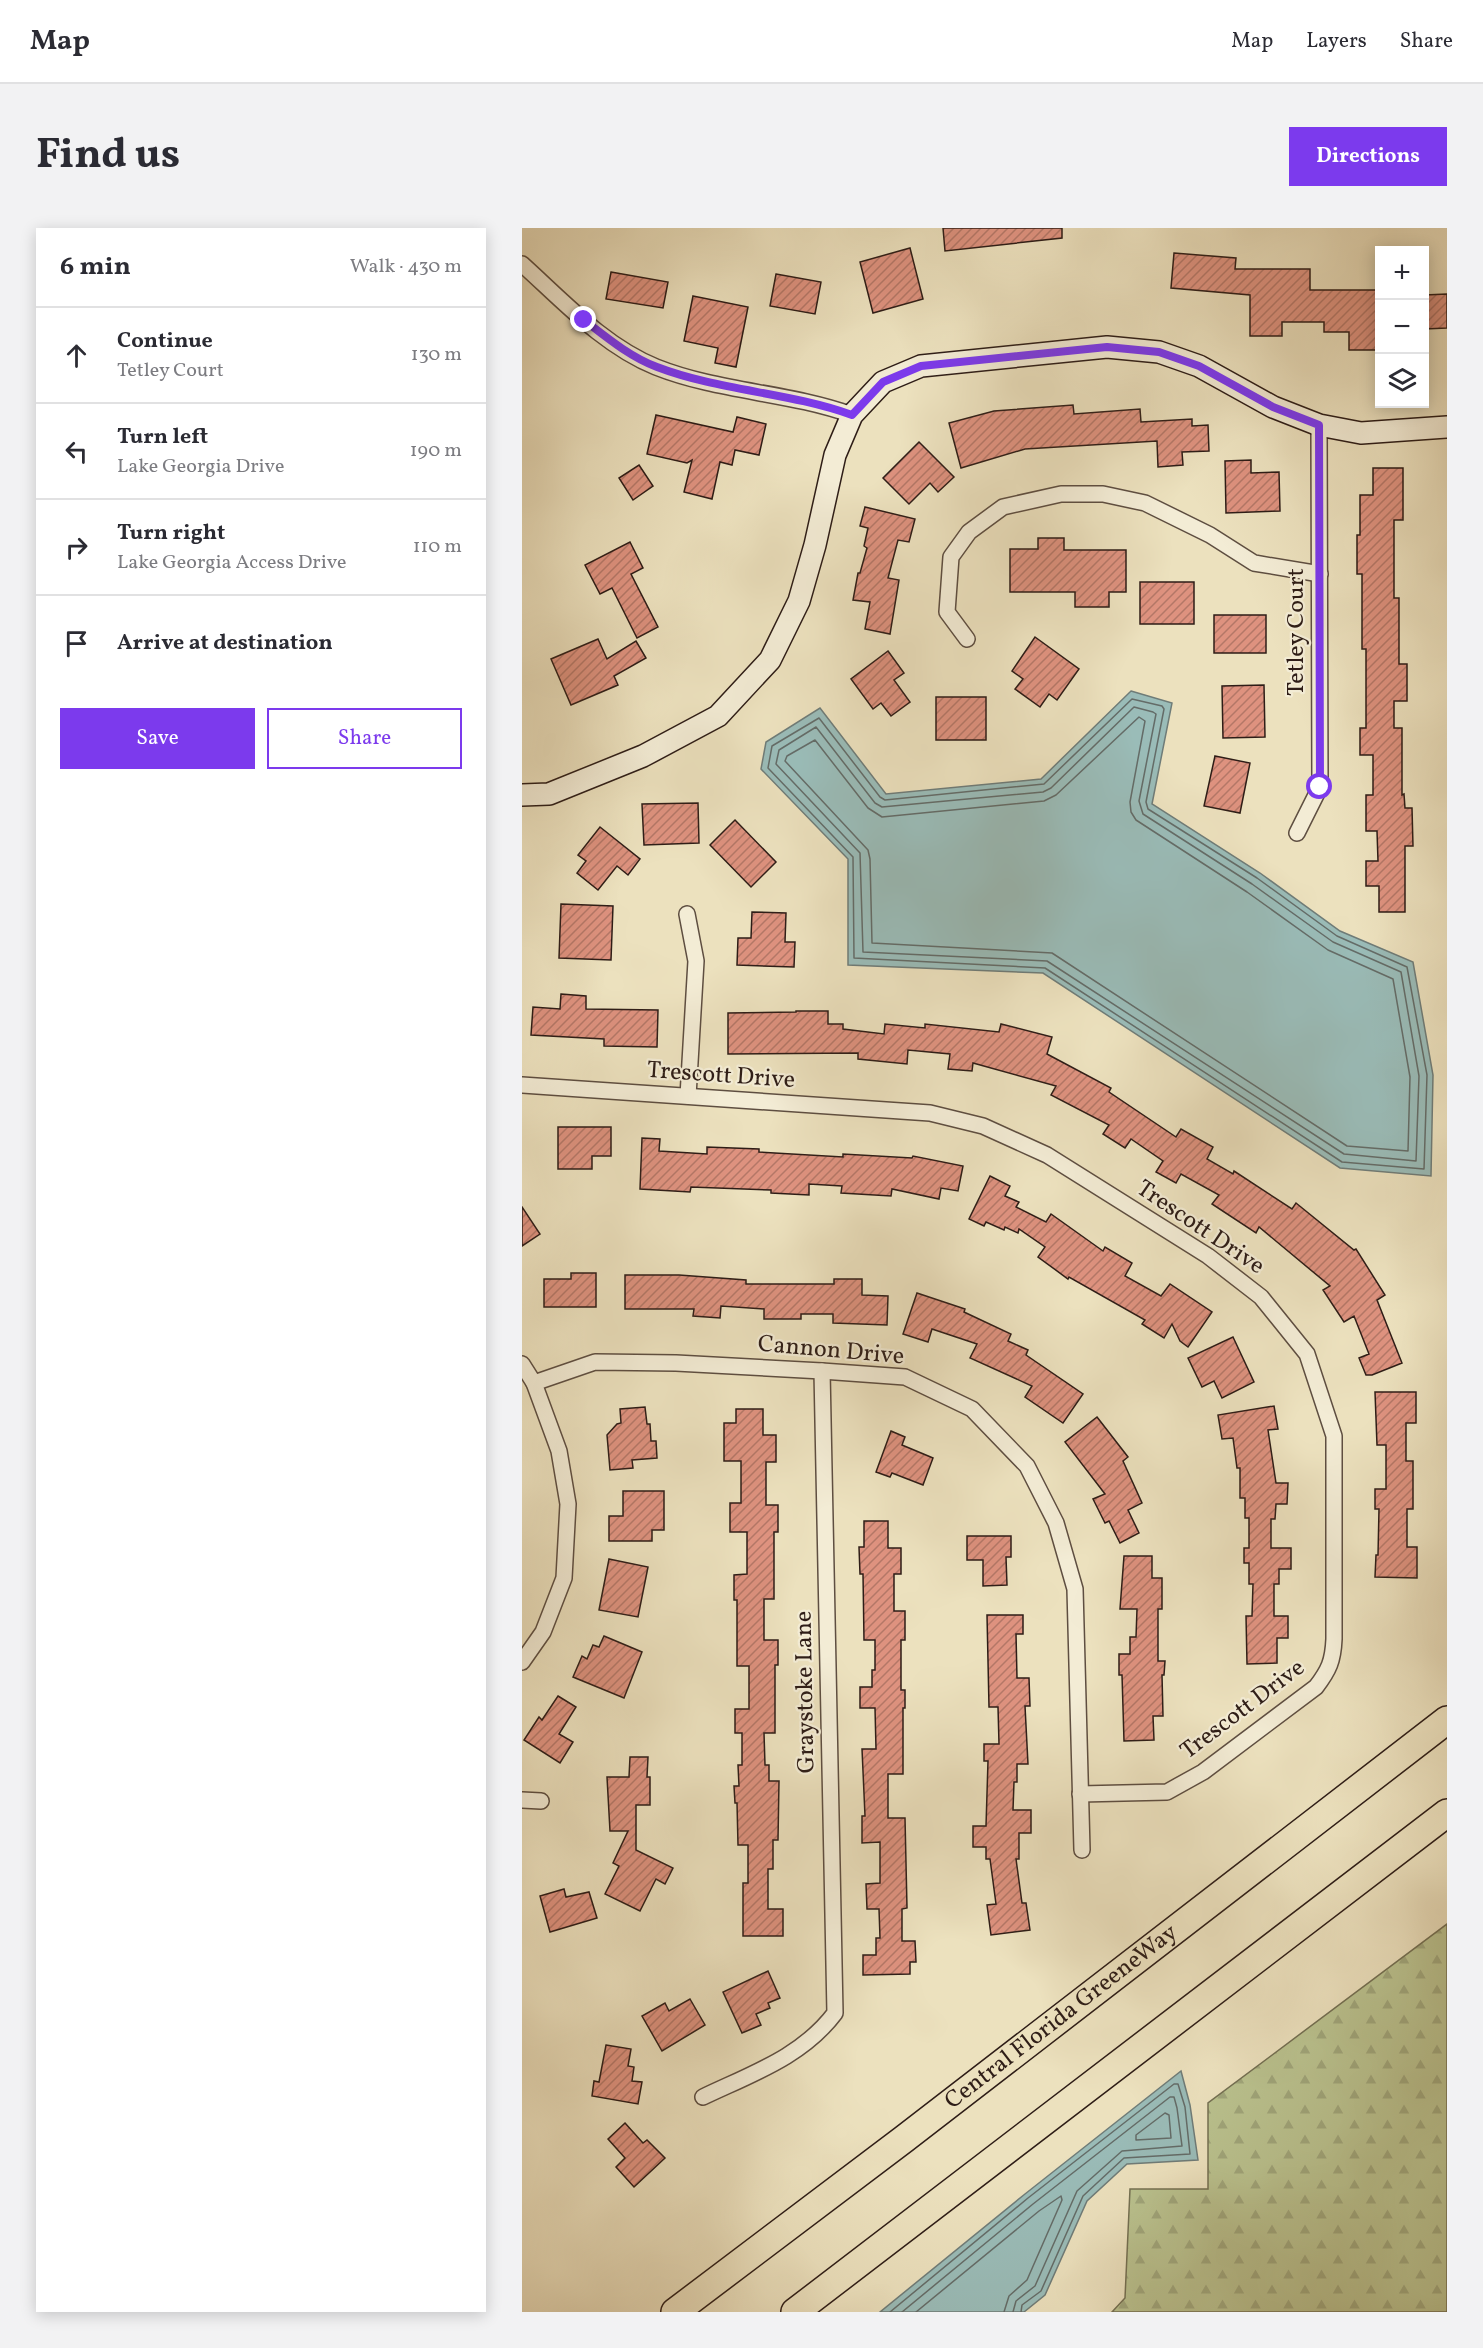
<!DOCTYPE html>
<html lang="en">
<head>
<meta charset="utf-8">
<style>
	:root { --surface:#fff; --page:#f2f2f3; --text:#2b2b33; --muted:#7c7c81; --line:#e1e1e2; --accent:#7c3aed }
	body { margin:0; font-family:Vollkorn,serif; background:var(--page); color:var(--text) }
	.controls { position:absolute; right:18px; top:18px; display:grid; overflow:hidden; border-radius:0px; box-shadow:0 3px 15px #0003 }
	.controls button { width:54px; height:54px; display:grid; place-items:center; padding:0; border:0; border-bottom:2px solid var(--line); background:var(--surface); color:var(--text); font:30px sans-serif }
	.stop { position:absolute; width:18px; height:18px; margin:-14px; border:4px solid #7c3aed; border-radius:50%; background:#fff }
	.stop.end { background:#7c3aed; border-color:#fff; box-shadow:0 2px 6px #0008 }
	.list { margin:0; padding:0; list-style:none }
	h2 { display:flex; justify-content:space-between; align-items:center; height:78px; margin:0; padding:0 24px; font-size:26px }
	h2 small { font-size:20px; font-weight:400; color:var(--muted) }
	.list li { display:grid; grid-template-columns:39px 1fr auto; gap:18px; align-items:center; box-sizing:border-box; height:96px; padding:0 24px; border-top:2px solid var(--line) }
	.list b { display:block; font-size:22px; white-space:nowrap }
	.list p { margin:0; font-size:20px; white-space:nowrap; color:var(--muted) }
	.list em { font-size:20px; font-style:normal; color:var(--muted) }
	.actions { display:flex; gap:12px; padding:18px 24px }
	.actions a { flex:1; padding:14px 0; border:2px solid var(--accent); border-radius:0px; text-align:center; font-size:21px; color:var(--accent) }
	.actions .main { background:var(--accent); color:#fff }
	.icon { flex:none; width:33px; height:33px; fill:none; stroke:currentColor; stroke-width:2; stroke-linecap:round; stroke-linejoin:round }
	.map { position:relative; flex:none; width:925px; height:2084px; overflow:hidden; border-radius:0px }
	header { display:flex; align-items:center; gap:36px; box-sizing:border-box; height:84px; padding:0 30px; background:var(--surface); border-bottom:2px solid var(--line) }
	header strong { font-size:28px }
	nav { display:flex; gap:33px; margin-inline-start:auto; font-size:21px }
	.intro { display:flex; align-items:center; justify-content:space-between; box-sizing:border-box; height:144px; padding:0 36px }
	h1 { margin:0; font-size:42px }
	.button { padding:15px 27px; border-radius:0px; background:var(--accent); color:#fff; font-size:21px; font-weight:700 }
	main { display:flex; gap:36px; padding:0 36px }
	aside { flex:1; background:var(--surface); border-radius:0px; box-shadow:0 3px 15px #0003 }
	.map>svg:first-child { display:block }
	.forest { fill:url(#forest-firs); stroke:#747053; stroke-width:1.5 }
	.water { fill:#9abcb8; stroke:#6f7c78; stroke-width:1.5 }
	.lines { fill:none; stroke-linecap:round; stroke-linejoin:round }
	.shore { stroke:#646c68; stroke-width:1.5 }
	.building { fill:url(#building-hatch); stroke:#2e1d17; stroke-width:1.5 }
	.street-casing { stroke:#5e4e41; stroke-width:18 }
	.secondary-casing { stroke:#2e1d17; stroke-width:24 }
	.highway-casing { stroke:#2e1d17; stroke-width:30 }
	.street { stroke:#f3ecd5; stroke-width:15 }
	.secondary { stroke:#f3ecd5; stroke-width:21 }
	.highway { stroke:#ece1be; stroke-width:27 }
	.route { stroke:#7c3aed; stroke-width:8 }
	.labels { text-anchor:middle; dominant-baseline:central; stroke-width:4.5; stroke-linejoin:round; paint-order:stroke }
	.street-label { font-size:24px; fill:#2e1d17; stroke:#f3ecd5 }
</style>
</head>
<body>
<header>
<strong>Map</strong>
<nav><a>Map</a><a>Layers</a><a>Share</a></nav>
</header>
<div class="intro"><h1>Find us</h1><a class="button">Directions</a></div>
<main>
<aside>
<h2>6 min<small>Walk · 430 m</small></h2>
<ul class="list">
<li><svg class="icon" aria-label="ahead" viewBox="0 0 24 24"><path d="M12 20V5M6 11l6-6 6 6"/></svg><div><b>Continue</b><p>Tetley Court</p></div><em>130 m</em></li>
<li><svg class="icon" aria-label="left" viewBox="0 0 24 24"><path d="M17 20v-9H6M10 6l-5 5 5 5"/></svg><div><b>Turn left</b><p>Lake Georgia Drive</p></div><em>190 m</em></li>
<li><svg class="icon" aria-label="right" viewBox="0 0 24 24"><path d="M7 20v-9h11M14 6l5 5-5 5"/></svg><div><b>Turn right</b><p>Lake Georgia Access Drive</p></div><em>110 m</em></li>
<li><svg class="icon" aria-label="arrive" viewBox="0 0 24 24"><path d="M6 21V4h12l-3 4 3 4H6"/></svg><div><b>Arrive at destination</b></div></li>
</ul>
<div class="actions"><a class="main">Save</a><a>Share</a></div>
</aside>
<div class="map">
<svg width="925" height="2084" viewBox="0 0 925 2084">
	<defs>
		<pattern id="forest-firs" width="22" height="20" patternUnits="userSpaceOnUse" patternTransform="scale(1.5)"><rect width="22" height="20" fill="#bac28f"/><path d="M5 1l3.5 6h-7zM16 11l3.5 6h-7z" fill="#a0a67b"/></pattern>
		<pattern id="building-hatch" width="6" height="6" patternUnits="userSpaceOnUse" patternTransform="scale(1.5)"><rect width="6" height="6" fill="#de927f"/><path d="M-1 1l2-2M0 6l6-6M5 7l2-2" fill="none" stroke="#b47767"/></pattern>
	</defs>
	<rect width="100%" height="100%" fill="#ece1be"/>
	<filter id="stains"><feTurbulence type="fractalNoise" baseFrequency=".00333" numOctaves="4"/><feColorMatrix values="0 0 0 0 .2 0 0 0 0 .09 0 0 0 0 .02 0 0 0 .5 -.17"/></filter>
	<radialGradient id="worn" r=".72"><stop offset=".6" stop-color="#630" stop-opacity="0"/><stop offset="1" stop-color="#630" stop-opacity=".3"/></radialGradient>
	<path class="forest" d="M925 1696V2084H590L603 2070 608 1961H686V1875Z"/>
	<g class="water">
		<path d="M609 463 650 475 630 576 738 645 818 703 891 734 911 847 909 948 818 940 521 745 326 737V631L239 541 244 514 298 480 364 566 519 551Z"/>
		<path d="M659 1843 668 1877 676 1932 605 1936 565 1973 523 2067 502 2084H358L503 1966Z"/>
	</g>
	<g class="lines">
		<g class="shore">
			<path d="M610 471 640 478 642 481 624 574 626 581 735 650 815 708 885 739 905 847 902 941 820 934 523 740 332 730 331 629 246 540 250 518 297 490 358 569 363 572 522 556Z"/>
			<path d="M612 479 631 484 634 486 617 573 621 586 730 656 811 714 879 744 897 848 894 933 822 926 525 733 341 724 338 625 254 536 257 522 294 499 353 575 360 579 521 564 529 560Z"/>
			<path d="M617 489 623 493 608 574 609 584 614 592 725 664 806 722 871 751 888 849 886 923 825 918 530 725 350 715 348 631 346 622 263 533 265 528 293 512 346 580 360 589 522 573 534 567Z"/>
			<path d="M643 1885 647 1887 649 1910 614 1912V1907Z"/>
			<path d="M368 2084 506 1970 652 1856H656L663 1879 668 1926 602 1930 561 1968 519 2063 500 2077 499 2084"/>
			<path d="M380 2084 511 1976 648 1869H652L655 1880 660 1918 600 1923 555 1963 513 2058 494 2073 491 2084"/>
			<path d="M394 2084 517 1983 539 1968 540 1972 505 2052 487 2068 482 2084"/>
		</g>
	</g>
	<g class="building">
		<path d="M421 0H540V10L423 23Z"/>
		<path d="M388 20 401 71 351 85 338 34Z"/>
		<path d="M652 25 714 30 713 41H788V62H856V122H827V104H802V94H760V108H728V67L649 60Z"/>
		<path d="M89 44 146 54 141 80 84 71Z"/>
		<path d="M254 46 299 54 293 86 248 78Z"/>
		<path d="M925 66V100L903 101V67Z"/>
		<path d="M171 68 226 79 214 139 193 135 196 120 162 113Z"/>
		<path d="M551 177 552 186 618 181 619 194 670 191V198L686 197 687 223 660 224 661 237 636 239 635 213 503 221 439 240 427 195 472 183Z"/>
		<path d="M134 187 211 204 215 189 244 196 237 227 213 222 210 237 198 234 190 271 162 264 170 232 165 235 125 226Z"/>
		<path d="M397 214 432 249 416 264 408 255 387 276 361 250Z"/>
		<path d="M729 232V245L757 244 758 283 704 285 703 233Z"/>
		<path d="M117 237 131 258 111 272 97 250Z"/>
		<path d="M851 240H881V292H872V370H877V436H885V473H872V500H880V567L882 566 883 580H890L891 618H883V684H857V658H844V633H856L855 603H844V567H851V527H838V500H844V421H840V346H835V307H838V267H851Z"/>
		<path d="M343 279 393 291 387 314 376 312 366 350 377 352 368 406 343 401 348 374 331 372 336 345H338L345 320 342 318 346 300 338 298Z"/>
		<path d="M516 310H542V322H604V364H587V379H553V364H488V321H516Z"/>
		<path d="M108 314 121 340 109 346 136 399 115 410 90 360 78 366 63 337Z"/>
		<rect x="618" y="354" width="54" height="42"/>
		<rect x="692" y="387" width="52" height="38"/>
		<path d="M513 409 557 441 535 472 527 466 518 479 493 461 501 451 490 443Z"/>
		<path d="M76 411 85 431 114 413 124 430 92 448 96 457 49 477 29 431Z"/>
		<path d="M366 423 382 445 372 452 388 474 369 488 359 475 351 481 329 451Z"/>
		<path d="M742 457 743 509 701 510 700 458Z"/>
		<rect x="414" y="469" width="50" height="43"/>
		<path d="M693 528 728 535 718 585 682 578Z"/>
		<path d="M176 575 177 615 122 617 120 576Z"/>
		<path d="M213 592 254 634 229 659 188 617Z"/>
		<path d="M78 599 118 631 106 647 95 638 76 662 55 645 64 633 56 627Z"/>
		<path d="M39 676 91 678 89 732 37 730Z"/>
		<path d="M230 684 264 685 263 714H273L272 739 215 737 216 710H229Z"/>
		<path d="M39 766 64 768V781L136 782 135 819 82 818V811L9 807 11 779 38 781Z"/>
		<path d="M274 783H306V796H321V801L362 806 363 796 403 800V796L477 804 479 796 530 809 525 826 589 860 587 864 654 909 659 901 691 919 685 931 711 946 712 943 770 981 774 975 832 1022 834 1021 863 1067 855 1072 880 1135 850 1147H844L837 1130 847 1126 832 1088 822 1094 801 1062 808 1058 737 999 734 1005 690 976 697 967 659 946 654 955 634 944 641 933 609 911 603 920 581 906 587 897 529 867 534 858 451 835 450 843 426 841 428 826 386 822 385 836 336 831V825L206 826V785L274 784Z"/>
		<path d="M36 899H89V928H70V941H36Z"/>
		<path d="M120 910 138 911 137 923 185 926V919L237 921V924L321 929V926L390 930 391 928 441 938 436 963 419 960 417 971 370 961 369 968 319 965 320 958 287 956V967L249 965V962L169 959 168 964 118 961Z"/>
		<path d="M468 948 488 958 483 968 497 974 494 979 524 994 529 986 581 1023 583 1019 610 1035 603 1048 639 1068 648 1056 690 1084 666 1119 658 1113 650 1096 642 1110 620 1096 623 1092 547 1049 546 1051 516 1029 523 1019 497 1001 496 1005 483 999 482 1002 464 994 462 998 447 991Z"/>
		<path d="M0 979 18 1006 0 1018Z"/>
		<path d="M49 1045H74V1079H22V1051H49Z"/>
		<path d="M103 1047H157L224 1052V1056H312V1051H340V1067L366 1068 365 1097 311 1095V1086H279V1091H242V1081L199 1078 198 1090 171 1088 172 1081H103Z"/>
		<path d="M395 1065 443 1081 442 1084 489 1106 486 1113 506 1122 504 1127 561 1166 541 1195 503 1169 510 1158 448 1130 455 1116 410 1101 406 1114 381 1106Z"/>
		<path d="M711 1109 732 1154 700 1170 692 1153 680 1159 666 1130Z"/>
		<path d="M853 1164H894V1195H884V1233H891V1281H885V1319H895V1350L853 1349 854 1327H856L857 1281H853V1261H864V1217H855Z"/>
		<path d="M752 1178 756 1201 746 1202 754 1255H766L765 1276H754L753 1291H749V1320H769V1341H757V1356H752V1388H766V1410H755V1435L725 1436 724 1388H730L731 1356H727V1335H722V1320H727V1290H723V1270H718V1240H715L711 1210 700 1211 696 1187Z"/>
		<path d="M123 1179 125 1196H128L129 1213H134L135 1230 110 1232 111 1240 88 1242 85 1207 95 1196 99 1195 98 1181Z"/>
		<path d="M214 1181H241V1207H254V1234H244V1277H256V1304H252V1371H242V1412H256V1437H253V1505H242L243 1537H247V1553H257L256 1612H251V1641H246V1681H261V1708H221V1655H226V1617H216L215 1575H213L212 1558H217L216 1537H220V1505H213V1481H227V1438H215V1372H212V1347L225 1346V1304H208V1275H219V1233H202V1195H214Z"/>
		<path d="M575 1189 606 1229 601 1233 620 1275 606 1282 617 1305 598 1315 587 1293 583 1295 571 1271 583 1266 543 1214Z"/>
		<path d="M369 1203 383 1209 380 1217 411 1230 401 1257 370 1245 368 1249 354 1244Z"/>
		<path d="M101 1263H142V1302H130V1313H87V1288H101Z"/>
		<path d="M342 1293H366V1320H379V1346H372V1383H383V1412H379V1462H383V1480H381V1546H366V1590H383L385 1680 380 1681V1713H393L394 1734H388V1746L341 1747V1727H354V1710H358L357 1681H345L344 1656 358 1655V1614L340 1615V1588H343L340 1521H354L353 1480H338V1459H350V1442H353V1412H342L341 1346H338L337 1319H342Z"/>
		<path d="M445 1308H489V1329H484L485 1357 461 1358V1332H445Z"/>
		<path d="M602 1328H630V1350H640V1381H636V1433H643L642 1447H640L641 1488H631L632 1512 602 1513 600 1447H597V1426H608V1409H614L615 1381H598Z"/>
		<path d="M87 1331 126 1339 116 1389 77 1382Z"/>
		<path d="M465 1387H501V1406H494L495 1450H507L508 1478H503L506 1536H495V1554H492L491 1582H509V1605H497V1631H494L500 1675H504L508 1702 469 1707 465 1677 474 1676 468 1631H464V1619H451V1598H464L466 1533H462V1516H477L476 1479H467Z"/>
		<path d="M82 1408 120 1424 102 1470 51 1449 60 1428 65 1431 71 1417 77 1419Z"/>
		<path d="M36 1468 54 1479 37 1506 51 1514 38 1535 2 1512 17 1489 20 1492Z"/>
		<path d="M108 1529H126L125 1549H128V1577H114V1622L151 1640 143 1656 134 1651 118 1683 83 1666 97 1638 91 1635 106 1603H88L85 1549H107Z"/>
		<path d="M42 1661 44 1669 67 1664 75 1690 28 1704 18 1668Z"/>
		<path d="M246 1743 258 1770 246 1775 248 1780 234 1786 239 1797 220 1805 201 1764Z"/>
		<path d="M168 1771 183 1797 140 1823 120 1788 143 1775 147 1783Z"/>
		<path d="M84 1817 109 1821 106 1838 112 1839 110 1853 120 1854 116 1876 70 1868 72 1853 77 1854Z"/>
		<path d="M103 1895 121 1915 125 1912 143 1930 112 1959 94 1939 103 1930 86 1911Z"/>
	</g>
	<g class="lines">
		<g class="street-casing">
			<g id="street">
				<path d="M0 36C41 73 82 118 134 139 197 164 266 164 330 187"/>
				<path d="M445 411 425 384 429 329 447 304 481 279 539 266H581L623 275 688 307 732 335 798 346"/>
				<path d="M775 605 798 559 797 197"/>
				<path d="M165 686 174 733 166 868"/>
				<path d="M0 857 408 885 461 898 525 927 686 1028 739 1069 785 1126 812 1208V1411C811 1433 807 1442 794 1459L681 1544 645 1564 558 1566"/>
				<path d="M0 1136 12 1155 37 1223 46 1276 42 1350 21 1404 0 1434"/>
				<path d="M12 1155 73 1134 154 1135 300 1143 383 1149 450 1181 505 1238 534 1295 553 1361 560 1622"/>
				<path d="M0 1572 19 1573"/>
				<path d="M181 1869C229 1846 280 1829 313 1785L300 1143"/>
			</g>
		</g>
		<g class="secondary-casing">
			<path id="secondary" d="M0 567 27 566 121 528 196 488 248 432 277 373 293 317 313 227 330 187 361 154 399 138 585 119 637 124 677 138 751 179 797 197 839 205 925 199"/>
		</g>
		<g class="highway-casing">
			<g id="highway">
				<path id="s1" d="M153 2084 382 1911 925 1492"/>
				<path d="M273 2084 925 1585"/>
			</g>
		</g>
		<use href="#street" class="street"/>
		<use href="#secondary" class="secondary"/>
		<use href="#highway" class="highway"/>
	</g>
	<g class="lines">
		<path class="route" d="M62 92C84 109 108 129 135 139 198 163 266 164 330 187L361 154 399 138 585 119 637 124 677 138 751 179 797 197 798 559"/>
	</g>
	<g class="labels">
		<g class="street-label">
			<text transform="translate(775 404) rotate(-90)">Tetley Court</text>
			<text transform="translate(199 848) rotate(4)">Trescott Drive</text>
			<text transform="translate(678 1000) rotate(34)">Trescott Drive</text>
			<text transform="translate(309 1123) rotate(5)">Cannon Drive</text>
			<text transform="translate(284 1464) rotate(-91)">Graystoke Lane</text>
			<text transform="translate(721 1482) rotate(-37)">Trescott Drive</text>
			<text stroke="none"><textPath href="#s1" startOffset="486">Central Florida GreeneWay</textPath></text>
		</g>
	</g>
	<rect width="100%" height="100%" filter="url(#stains)"/>
	<rect width="100%" height="100%" fill="url(#worn)"/>
</svg>
<div class="controls">
<button>+</button>
<button>−</button>
<button><svg class="icon" aria-label="layers" viewBox="0 0 24 24"><path d="M12 4l9 5-9 5-9-5zM3 14l9 5 9-5"/></svg></button>
</div>
<div class="stop" style="left:798px;top:559px"></div>
<div class="stop end" style="left:62px;top:92px"></div>
</div>
</main>
</body>
</html>
